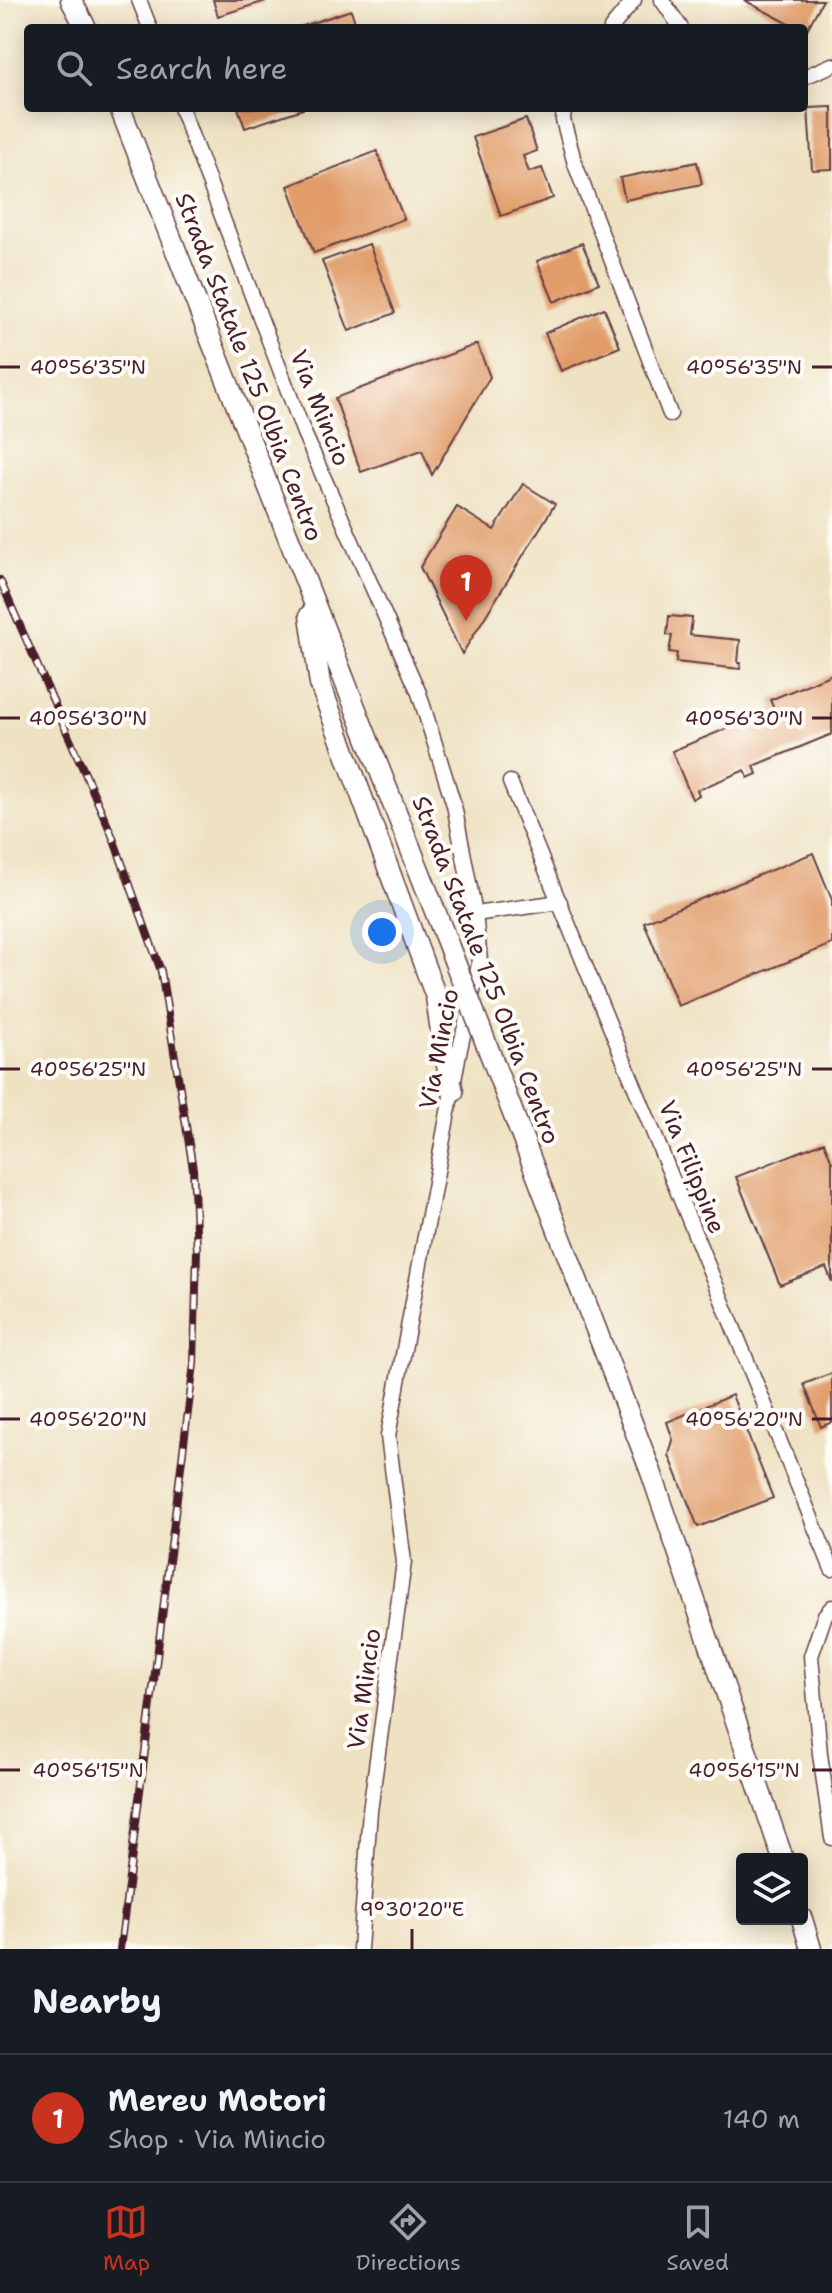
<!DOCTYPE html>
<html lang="en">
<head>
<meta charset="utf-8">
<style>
	:root { --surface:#171b24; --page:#20242c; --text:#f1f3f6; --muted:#9ea1a6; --line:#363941; --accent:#c8321e }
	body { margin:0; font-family:"Shantell Sans",sans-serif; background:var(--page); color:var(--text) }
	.controls { position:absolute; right:24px; bottom:24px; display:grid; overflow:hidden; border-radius:8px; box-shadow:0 4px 20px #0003 }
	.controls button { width:72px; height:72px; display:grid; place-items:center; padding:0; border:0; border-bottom:2px solid var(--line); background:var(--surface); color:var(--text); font:40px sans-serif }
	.you { position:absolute; left:382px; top:932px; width:28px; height:28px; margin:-20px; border:6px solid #fff; border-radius:50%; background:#1a73e8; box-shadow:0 0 0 12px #1a73e833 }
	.badge { display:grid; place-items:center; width:52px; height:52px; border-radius:50%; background:var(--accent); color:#fff; font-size:26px; font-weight:700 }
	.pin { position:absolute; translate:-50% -66px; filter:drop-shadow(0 2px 4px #0008) }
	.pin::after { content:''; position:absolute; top:42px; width:28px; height:24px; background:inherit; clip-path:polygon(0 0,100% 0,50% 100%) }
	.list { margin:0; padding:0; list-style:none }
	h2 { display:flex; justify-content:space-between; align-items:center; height:104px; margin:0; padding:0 32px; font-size:34px }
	h2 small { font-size:26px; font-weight:400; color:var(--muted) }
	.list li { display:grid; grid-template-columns:52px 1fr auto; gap:24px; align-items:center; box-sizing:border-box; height:128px; padding:0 32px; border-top:2px solid var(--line) }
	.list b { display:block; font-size:30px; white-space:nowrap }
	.list p { margin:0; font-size:26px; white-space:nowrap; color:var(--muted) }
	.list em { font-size:26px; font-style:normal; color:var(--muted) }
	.icon { flex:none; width:44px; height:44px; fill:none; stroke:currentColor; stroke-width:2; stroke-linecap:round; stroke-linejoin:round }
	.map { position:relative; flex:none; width:832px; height:1949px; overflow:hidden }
	.search { position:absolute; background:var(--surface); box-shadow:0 4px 20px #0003; left:24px; right:24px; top:24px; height:88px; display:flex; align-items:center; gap:20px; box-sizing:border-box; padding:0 28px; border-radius:8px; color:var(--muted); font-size:30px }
	.sheet { height:232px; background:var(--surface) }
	nav { display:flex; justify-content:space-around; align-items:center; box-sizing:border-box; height:112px; border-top:2px solid var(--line); background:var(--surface); font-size:22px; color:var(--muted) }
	nav a { display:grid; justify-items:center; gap:4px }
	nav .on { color:var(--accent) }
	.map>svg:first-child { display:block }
	.building { fill:#e19c69 }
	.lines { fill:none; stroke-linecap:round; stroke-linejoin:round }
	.minor-casing { stroke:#633c42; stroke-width:17 }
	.primary-casing { stroke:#633c42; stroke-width:23 }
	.minor { stroke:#fff; stroke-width:14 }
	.primary { stroke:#fff; stroke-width:20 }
	.rail-casing { stroke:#4a1f2b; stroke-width:8 }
	.rail { stroke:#fdfcf7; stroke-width:5; stroke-dasharray:15; stroke-linecap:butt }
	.primary-bridge-casing { stroke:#633c42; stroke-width:23; stroke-linecap:butt }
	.primary-bridge { stroke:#fff; stroke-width:20 }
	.ticks { fill:none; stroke:#4a1f2b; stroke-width:3 }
	.labels { text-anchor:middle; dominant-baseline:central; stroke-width:8; stroke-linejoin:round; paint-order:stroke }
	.street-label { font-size:24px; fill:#4a1f2b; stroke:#fdfcf7 }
	.ticks-label { font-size:20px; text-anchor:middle; fill:#4a1f2b; stroke:#fdfcf7; stroke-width:8; stroke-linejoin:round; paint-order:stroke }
</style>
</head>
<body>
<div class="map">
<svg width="832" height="1949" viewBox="0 0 832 1949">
	<rect width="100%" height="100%" fill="#fdfcf7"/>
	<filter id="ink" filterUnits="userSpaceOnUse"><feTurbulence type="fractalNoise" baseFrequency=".0125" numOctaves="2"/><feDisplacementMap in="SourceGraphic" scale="16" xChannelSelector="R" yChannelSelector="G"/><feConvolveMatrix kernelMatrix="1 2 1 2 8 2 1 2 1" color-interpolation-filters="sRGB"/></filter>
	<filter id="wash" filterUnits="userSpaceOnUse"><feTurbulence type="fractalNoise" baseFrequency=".006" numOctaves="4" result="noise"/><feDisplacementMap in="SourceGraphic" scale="32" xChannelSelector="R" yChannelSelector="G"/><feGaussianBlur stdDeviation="1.8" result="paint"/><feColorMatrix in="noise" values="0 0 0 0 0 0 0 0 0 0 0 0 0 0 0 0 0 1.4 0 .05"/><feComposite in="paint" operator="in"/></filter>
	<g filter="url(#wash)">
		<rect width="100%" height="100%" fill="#efe2c3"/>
		<g id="blocks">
			<g class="building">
				<path d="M213 0H266V1L218 16Z"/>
				<path d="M744 0H823L804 35V28H797Z"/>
				<path d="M351 10 357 28H300V27Z"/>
				<path d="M832 107V169L812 170 808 108Z"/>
				<path d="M238 108H303V109L245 128Z"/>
				<path d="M526 119 537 151 523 156 529 172 542 168 553 198 501 216 473 137Z"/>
				<path d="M377 151 404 219 314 253 288 186Z"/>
				<path d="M697 162 702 184 625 200 620 178Z"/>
				<path d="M582 243 599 283 554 302 537 261Z"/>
				<path d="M369 244 395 313 349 331 322 261Z"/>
				<path d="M604 308 620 347 561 371 545 333Z"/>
				<path d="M477 344 490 377 432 475 422 450 361 472 335 398Z"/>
				<path d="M523 484 555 504 462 654 420 567 457 507 494 530Z"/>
				<path d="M669 616 692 618 690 635 740 640 738 663H741L740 669 676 662 677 653 669 652 672 636 667 635Z"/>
				<path d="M832 674V734L754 766 757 774 748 778 745 770 697 790 699 795 692 799 672 751 774 709 770 700Z"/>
				<path d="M813 853 832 900V944L678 1006 644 922Z"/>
				<path d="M824 1142 832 1162V1282L826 1267 780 1285 736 1177Z"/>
				<path d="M832 1373V1422L821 1427 804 1384Z"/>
				<path d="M732 1395 773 1498 698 1527 669 1455 673 1440 667 1422Z"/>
			</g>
		</g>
	</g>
	<g filter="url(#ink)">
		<use href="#blocks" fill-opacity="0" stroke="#633c42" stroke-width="2"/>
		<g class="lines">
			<g class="minor-casing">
				<g id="minor">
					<path d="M139 0 150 28"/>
					<path d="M662 0 681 28"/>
					<path d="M611 28 634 0"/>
					<path d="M804 77 832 65"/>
					<path d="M181 108 304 433 419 693 454 805 475 914 480 960 459 1053 388 1436 404 1562 370 1811 360 1949"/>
					<path d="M564 108 563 120 575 164 670 414"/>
					<path d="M510 782 832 1569"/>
					<path d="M475 914 560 902"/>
					<path d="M832 1607 825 1615 811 1656 820 1754 832 1838"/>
				</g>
			</g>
			<g class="primary-casing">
				<g id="primary">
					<path d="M71 0 86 28"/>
					<path d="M120 108 444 934"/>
					<path d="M310 615 320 684 436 997 444 1052 453 1092"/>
					<path d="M802 1919 811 1949"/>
				</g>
			</g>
			<use href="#minor" class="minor"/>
			<use href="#primary" class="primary"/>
			<g class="rail-casing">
				<path id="rail" d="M0 580 112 835 161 971 193 1169 197 1250 194 1364 120 1949"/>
			</g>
			<use href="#rail" class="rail"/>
			<g class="primary-bridge-casing">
				<path id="primary-bridge" d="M444 934 651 1472 783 1859"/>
			</g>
			<use href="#primary-bridge" class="primary-bridge"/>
		</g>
	</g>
	<path class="ticks" d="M0 367H20M812 367H832M0 718H20M812 718H832M0 1069H20M812 1069H832M0 1419H20M812 1419H832M0 1770H20M812 1770H832M412 1929V1949"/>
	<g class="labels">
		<g class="street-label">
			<text transform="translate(249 367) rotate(69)">Strada Statale 125 Olbia Centro</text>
			<text transform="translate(320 408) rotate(68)">Via Mincio</text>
			<text transform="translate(486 970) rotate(69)">Strada Statale 125 Olbia Centro</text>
			<text transform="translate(439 1049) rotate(-79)">Via Mincio</text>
			<text transform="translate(692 1167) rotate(68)">Via Filippine</text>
			<text transform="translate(364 1689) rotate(-82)">Via Mincio</text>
		</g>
	</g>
	<g class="ticks-label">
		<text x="88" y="374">40°56'35"N</text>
		<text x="744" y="374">40°56'35"N</text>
		<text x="88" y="725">40°56'30"N</text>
		<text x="744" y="725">40°56'30"N</text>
		<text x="88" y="1076">40°56'25"N</text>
		<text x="744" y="1076">40°56'25"N</text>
		<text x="88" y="1426">40°56'20"N</text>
		<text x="744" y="1426">40°56'20"N</text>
		<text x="88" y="1777">40°56'15"N</text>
		<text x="744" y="1777">40°56'15"N</text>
		<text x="412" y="1916">9°30'20"E</text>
	</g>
</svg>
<div class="controls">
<button><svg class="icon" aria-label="layers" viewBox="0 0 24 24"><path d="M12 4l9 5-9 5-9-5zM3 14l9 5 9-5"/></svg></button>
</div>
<div class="you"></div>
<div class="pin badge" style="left:466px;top:621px">1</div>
<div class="search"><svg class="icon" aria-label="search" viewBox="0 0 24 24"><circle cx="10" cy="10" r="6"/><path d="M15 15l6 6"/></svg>Search here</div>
</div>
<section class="sheet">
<h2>Nearby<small></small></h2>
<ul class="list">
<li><span class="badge">1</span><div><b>Mereu Motori</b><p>Shop · Via Mincio</p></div><em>140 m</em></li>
</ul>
</section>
<nav>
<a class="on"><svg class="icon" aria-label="map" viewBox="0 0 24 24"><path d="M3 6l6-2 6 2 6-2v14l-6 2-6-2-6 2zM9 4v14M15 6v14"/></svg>Map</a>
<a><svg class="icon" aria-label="directions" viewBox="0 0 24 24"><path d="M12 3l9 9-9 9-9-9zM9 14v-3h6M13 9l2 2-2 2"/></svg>Directions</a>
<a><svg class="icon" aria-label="saved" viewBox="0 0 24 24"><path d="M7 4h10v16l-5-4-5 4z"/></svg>Saved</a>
</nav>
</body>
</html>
